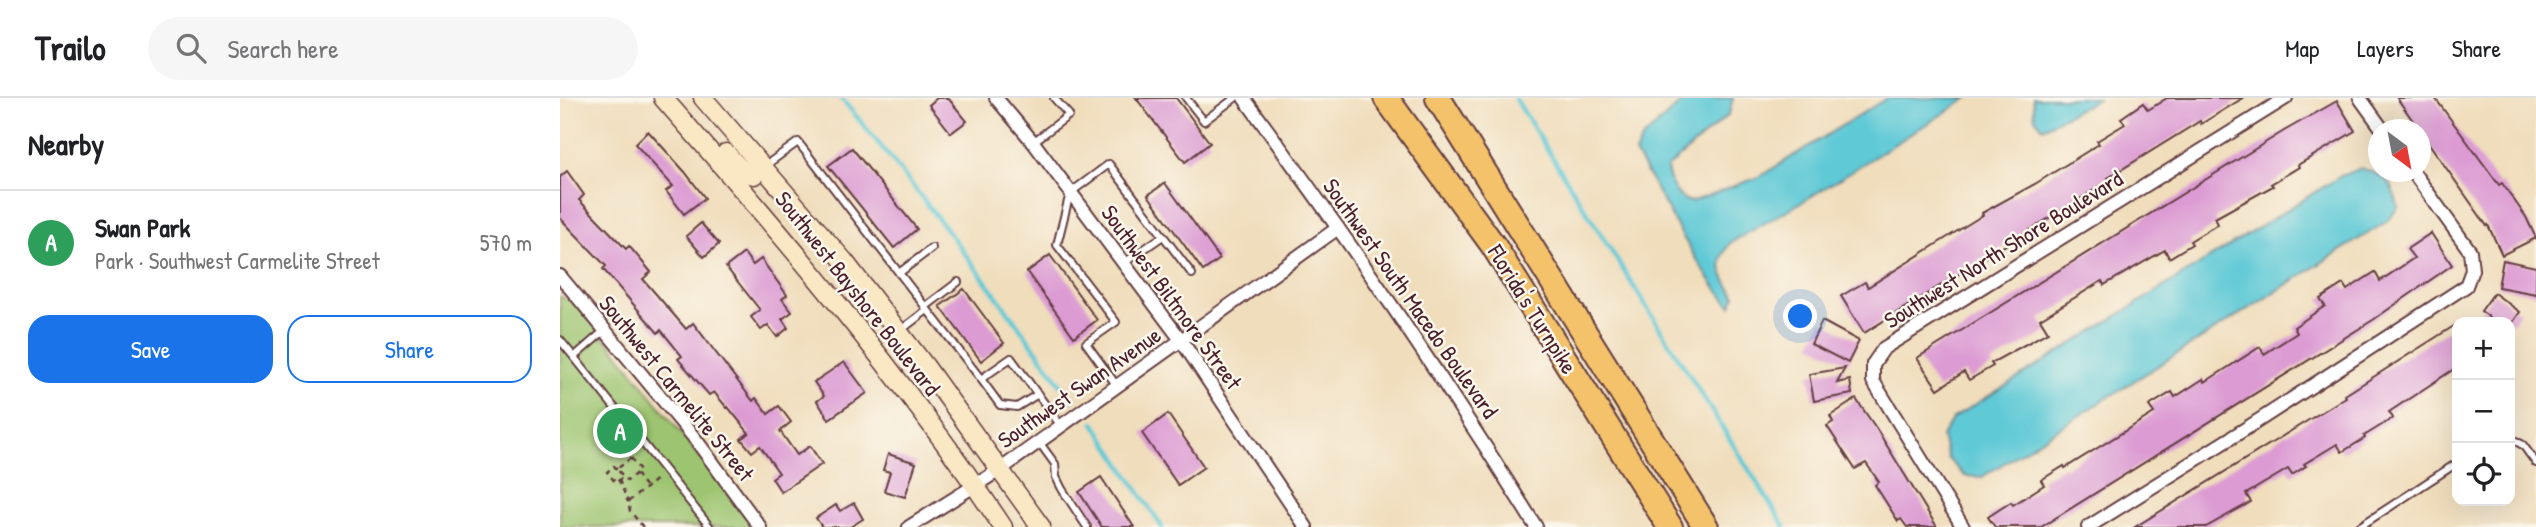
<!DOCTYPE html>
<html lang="en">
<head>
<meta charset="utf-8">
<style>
	:root { --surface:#fff; --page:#f6f6f6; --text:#202124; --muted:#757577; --line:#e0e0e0; --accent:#1a73e8 }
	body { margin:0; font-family:"Patrick Hand",sans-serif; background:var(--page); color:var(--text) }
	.controls { position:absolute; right:21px; bottom:21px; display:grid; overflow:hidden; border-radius:14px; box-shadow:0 7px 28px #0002 }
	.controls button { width:63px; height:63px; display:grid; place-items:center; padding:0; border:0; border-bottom:2px solid var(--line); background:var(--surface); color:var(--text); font:35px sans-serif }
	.compass { position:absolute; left:1808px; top:21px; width:63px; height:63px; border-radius:50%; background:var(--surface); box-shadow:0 7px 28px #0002; rotate:148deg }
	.you { position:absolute; left:1241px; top:219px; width:24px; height:24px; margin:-18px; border:5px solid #fff; border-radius:50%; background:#1a73e8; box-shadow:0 0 0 10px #1a73e833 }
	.badge { display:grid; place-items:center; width:46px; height:46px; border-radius:50%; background:var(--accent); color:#fff; font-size:23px; font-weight:700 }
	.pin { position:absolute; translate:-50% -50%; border:4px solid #fff; box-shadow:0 2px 7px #0006 }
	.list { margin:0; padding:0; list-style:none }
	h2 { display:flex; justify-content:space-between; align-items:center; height:91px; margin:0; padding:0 28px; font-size:30px }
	h2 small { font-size:23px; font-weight:400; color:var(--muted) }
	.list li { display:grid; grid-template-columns:46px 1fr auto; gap:21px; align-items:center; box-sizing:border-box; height:105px; padding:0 28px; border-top:2px solid var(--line) }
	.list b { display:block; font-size:26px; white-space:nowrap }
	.list p { margin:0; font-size:23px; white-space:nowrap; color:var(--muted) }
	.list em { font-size:23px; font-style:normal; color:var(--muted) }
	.actions { display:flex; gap:14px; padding:21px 28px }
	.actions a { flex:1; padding:16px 0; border:2px solid var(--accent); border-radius:21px; text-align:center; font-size:24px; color:var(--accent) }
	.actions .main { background:var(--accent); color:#fff }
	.icon { flex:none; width:38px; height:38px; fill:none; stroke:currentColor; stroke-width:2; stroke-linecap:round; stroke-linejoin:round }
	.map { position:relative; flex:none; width:1976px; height:429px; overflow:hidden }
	header { display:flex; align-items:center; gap:42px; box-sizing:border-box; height:98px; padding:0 35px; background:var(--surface); border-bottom:2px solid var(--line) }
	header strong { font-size:33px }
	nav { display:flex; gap:38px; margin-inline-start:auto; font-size:24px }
	.search { width:490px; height:63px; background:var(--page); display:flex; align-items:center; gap:18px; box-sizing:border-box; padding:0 24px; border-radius:38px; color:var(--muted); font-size:26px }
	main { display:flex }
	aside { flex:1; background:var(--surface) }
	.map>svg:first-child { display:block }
	.green { fill:#9dc46f; stroke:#74724d; stroke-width:2 }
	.water { fill:#5ec9d6; stroke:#547480; stroke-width:2 }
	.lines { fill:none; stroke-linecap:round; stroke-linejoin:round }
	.stream { stroke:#5ec9d6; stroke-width:4.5 }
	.building { fill:#dc9bd3 }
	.lane-casing { stroke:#633c41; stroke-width:10 }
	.street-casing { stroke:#633c41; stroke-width:16 }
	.secondary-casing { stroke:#633c41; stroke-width:21 }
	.highway-casing { stroke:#633c41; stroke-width:28 }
	.path { stroke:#633c41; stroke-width:2.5; stroke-dasharray:5 5; stroke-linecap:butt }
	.lane { stroke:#fff; stroke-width:6 }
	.street { stroke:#fff; stroke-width:12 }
	.secondary { stroke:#fae7c3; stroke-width:18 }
	.highway { stroke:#f3c26a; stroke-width:24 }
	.labels { text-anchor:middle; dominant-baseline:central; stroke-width:5; stroke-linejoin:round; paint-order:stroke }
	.street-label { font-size:23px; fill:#4a1f2b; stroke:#fbf7ec }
</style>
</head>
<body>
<header>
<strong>Trailo</strong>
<div class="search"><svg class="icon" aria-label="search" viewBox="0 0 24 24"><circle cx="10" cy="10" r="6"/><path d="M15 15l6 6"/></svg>Search here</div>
<nav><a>Map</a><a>Layers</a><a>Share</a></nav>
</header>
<main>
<aside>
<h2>Nearby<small></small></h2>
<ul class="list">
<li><span class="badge" style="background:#2e9e5b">A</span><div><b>Swan Park</b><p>Park · Southwest Carmelite Street</p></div><em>570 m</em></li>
</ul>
<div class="actions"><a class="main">Save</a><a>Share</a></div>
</aside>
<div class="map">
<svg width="1976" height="429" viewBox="0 0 1976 429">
	<rect width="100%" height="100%" fill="#fbf7ec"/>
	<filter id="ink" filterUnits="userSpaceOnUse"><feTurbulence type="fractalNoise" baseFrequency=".0143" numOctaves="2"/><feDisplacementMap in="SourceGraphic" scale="14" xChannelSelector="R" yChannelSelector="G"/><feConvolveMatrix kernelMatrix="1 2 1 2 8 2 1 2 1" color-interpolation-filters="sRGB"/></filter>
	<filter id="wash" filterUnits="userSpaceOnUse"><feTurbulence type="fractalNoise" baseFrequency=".00686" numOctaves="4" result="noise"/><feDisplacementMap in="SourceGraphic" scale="28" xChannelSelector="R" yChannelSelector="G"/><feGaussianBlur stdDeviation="1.57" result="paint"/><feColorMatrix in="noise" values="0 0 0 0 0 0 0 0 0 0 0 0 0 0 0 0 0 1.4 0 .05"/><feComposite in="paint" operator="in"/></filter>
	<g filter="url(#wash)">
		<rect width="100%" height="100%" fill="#f0ddbc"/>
		<path class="green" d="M0 198 14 204 61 259 195 429H0Z"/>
		<g class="water">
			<path d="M1126 0H1173L1169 16 1107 70C1109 84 1116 101 1131 104L1199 79 1327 0H1408L1247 101 1170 145C1154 167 1162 176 1175 198L1171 208C1131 163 1107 106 1075 55L1082 41Z"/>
			<path d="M1473 0H1539L1483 30 1475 20Z"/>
			<path d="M1801 70C1826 78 1832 83 1838 109L1829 122 1422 379 1405 378 1388 361 1382 339 1392 321 1781 78Z"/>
		</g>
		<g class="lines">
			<g class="stream">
				<path d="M281 0C363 97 438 198 512 302"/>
				<path d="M955 0 1225 429"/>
				<path d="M534 325 602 429"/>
			</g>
		</g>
		<g id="blocks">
			<g class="building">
				<path d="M377 0H388L407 23 391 35 369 7Z"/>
				<path d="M576 0H616L650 45 625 64Z"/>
				<path d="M1607 0H1683L1641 26 1640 23 1548 80 1550 82 1531 94 1304 235 1281 198 1305 184 1308 189 1391 137 1423 117 1422 115 1475 86 1539 46 1537 43 1565 26 1561 20 1583 5 1588 12Z"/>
				<path d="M1837 0H1875L1939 87 1942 85 1966 119 1976 140 1942 157 1928 127 1927 128Z"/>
				<path d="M1777 3 1795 33 1738 67 1739 69 1711 86 1713 88 1655 120 1658 126 1630 143 1632 146 1609 160 1605 152 1544 187 1542 183 1480 221 1488 234 1431 265 1433 268 1409 282 1404 274 1378 291 1357 260 1724 33Z"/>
				<path d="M88 33 125 74 145 100 124 116 106 93 113 88 75 46Z"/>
				<path d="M292 50 357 131 334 150 268 68Z"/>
				<path d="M7 73 24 97 19 102 66 151 69 148 91 174 83 181 126 231 133 225 193 303 196 300 208 316 219 308 231 324 220 333 237 357 250 348 262 366 221 394 212 380 219 375 200 348 192 354 181 341 189 335 168 309 167 310 154 294 149 297 118 261 122 258 101 232 98 235 43 171 46 168 0 120V79Z"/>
				<path d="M605 85 660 161 643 173 588 97Z"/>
				<path d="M141 125 159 146 144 159 126 138Z"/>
				<path d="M1871 135 1892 167 1813 222 1481 429H1435L1428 419 1451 404 1453 407 1484 387 1481 382 1504 368 1505 370 1594 315 1589 308 1612 294 1615 299 1643 281 1645 284 1700 249 1704 256 1737 235 1734 229 1765 208 1760 201 1783 186 1787 192 1815 174 1820 183 1854 160 1847 151Z"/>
				<path d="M184 155 193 167 201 161 227 197 222 201 232 214 222 221 228 230 217 239 208 227 201 232 191 219 200 212 166 169Z"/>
				<path d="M490 157 537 222 514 239 467 174Z"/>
				<path d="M1943 162 1976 169V196L1938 189Z"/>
				<path d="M404 191 444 245 421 263 380 208Z"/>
				<path d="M1934 195 1960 214 1953 224H1926L1929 219 1921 213Z"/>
				<path d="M1262 223 1299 243 1288 265 1251 246Z"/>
				<path d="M1897 226V269L1829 314 1833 320 1804 338 1805 340 1782 354 1777 346 1744 366 1746 368 1732 377 1728 371 1686 396 1691 404 1646 429H1575L1786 299 1785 297Z"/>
				<path d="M284 264 307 295 269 321 257 303 264 298 254 284Z"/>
				<path d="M1285 270 1277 285 1290 282 1292 296 1254 303 1249 276Z"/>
				<path d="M1296 301 1316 330 1377 429H1347L1341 421 1338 423 1315 387 1319 384 1306 365 1295 371 1267 328 1273 324 1270 318Z"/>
				<path d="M608 316 644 369 618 387 582 335Z"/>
				<path d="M328 356 356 365 345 399 324 393 330 374 323 372Z"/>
				<path d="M541 379 574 429H542L519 394Z"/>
				<path d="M294 405 303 421 290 429H262L256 420 276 407 280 413Z"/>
			</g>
		</g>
	</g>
	<g filter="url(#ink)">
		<use href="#blocks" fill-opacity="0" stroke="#633c41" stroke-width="2"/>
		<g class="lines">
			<g class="lane-casing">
				<g id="lane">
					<path d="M626 0 644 23 675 0"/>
					<path d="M473 44 509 17 494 0"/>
					<path d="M206 67 238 44 421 281 451 260 501 328"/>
					<path d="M564 165 603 138"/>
					<path d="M339 175 372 150"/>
					<path d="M365 209 398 184"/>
					<path d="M45 232 14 259 150 429"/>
					<path d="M341 232 367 212"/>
					<path d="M0 242 14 259"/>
					<path d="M421 281 440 307 457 309 478 296"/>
					<path d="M557 288 526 245 556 224 497 147 510 95 549 66 632 176"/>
					<path d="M1950 340 1963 347 1976 365"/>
					<path d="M479 344 495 366 496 379 502 391 527 429"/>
					<path d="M1799 429 1897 365"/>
				</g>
			</g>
			<g class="street-casing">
				<g id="street">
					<path d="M436 0 473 44 621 242 746 429"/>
					<path d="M684 0C787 139 885 282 976 429"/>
					<path d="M1800 0 1823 32"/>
					<path d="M0 178 136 342 200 429"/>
					<path d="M349 429 441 371 778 130"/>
					<path d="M1403 429 1313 283V266L1324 250 1726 0"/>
					<path d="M1528 429 1690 328 1906 188 1912 172 1910 153 1853 74"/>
				</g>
			</g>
			<g class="secondary-casing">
				<g id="secondary">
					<path d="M103 0C223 137 342 277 443 429"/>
					<path d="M143 0 284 163 365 268 481 429"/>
					<path d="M166 55C174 64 181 74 194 77L204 69"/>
				</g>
			</g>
			<g class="highway-casing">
				<g id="highway">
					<path d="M826 0 933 147 1110 429"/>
					<path d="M878 0 1146 429"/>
				</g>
			</g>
			<g class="path">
				<path d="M71 360 80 372 67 383 57 371Z"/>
				<path d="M57 371 54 368 47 374 56 385 63 378"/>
				<path d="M76 376 86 389"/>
				<path d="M59 382 68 404"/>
				<path d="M83 429 70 413 68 404 98 380"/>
			</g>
			<use href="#lane" class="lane"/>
			<use href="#street" class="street"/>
			<use href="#secondary" class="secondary"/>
			<use href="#highway" class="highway"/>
		</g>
	</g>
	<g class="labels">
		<g class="street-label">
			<text transform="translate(1443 151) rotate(-32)">Southwest North Shore Boulevard</text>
			<text transform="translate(298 195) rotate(52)">Southwest Bayshore Boulevard</text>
			<text transform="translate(612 199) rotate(54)">Southwest Biltmore Street</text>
			<text transform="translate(851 200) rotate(55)">Southwest South Macedo Boulevard</text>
			<text transform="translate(973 211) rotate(58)">Florida's Turnpike</text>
			<text transform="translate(519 289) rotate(-35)">Southwest Swan Avenue</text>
			<text transform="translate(117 290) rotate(51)">Southwest Carmelite Street</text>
		</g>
	</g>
</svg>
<div class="controls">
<button>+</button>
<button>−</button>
<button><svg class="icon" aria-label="locate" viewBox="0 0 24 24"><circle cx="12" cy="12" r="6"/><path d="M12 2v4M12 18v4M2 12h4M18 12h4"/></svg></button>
</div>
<svg class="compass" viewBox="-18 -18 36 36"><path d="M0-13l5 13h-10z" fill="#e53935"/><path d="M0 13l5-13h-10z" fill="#757577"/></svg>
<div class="you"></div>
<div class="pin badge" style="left:60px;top:333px;background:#2e9e5b">A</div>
</div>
</main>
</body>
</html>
